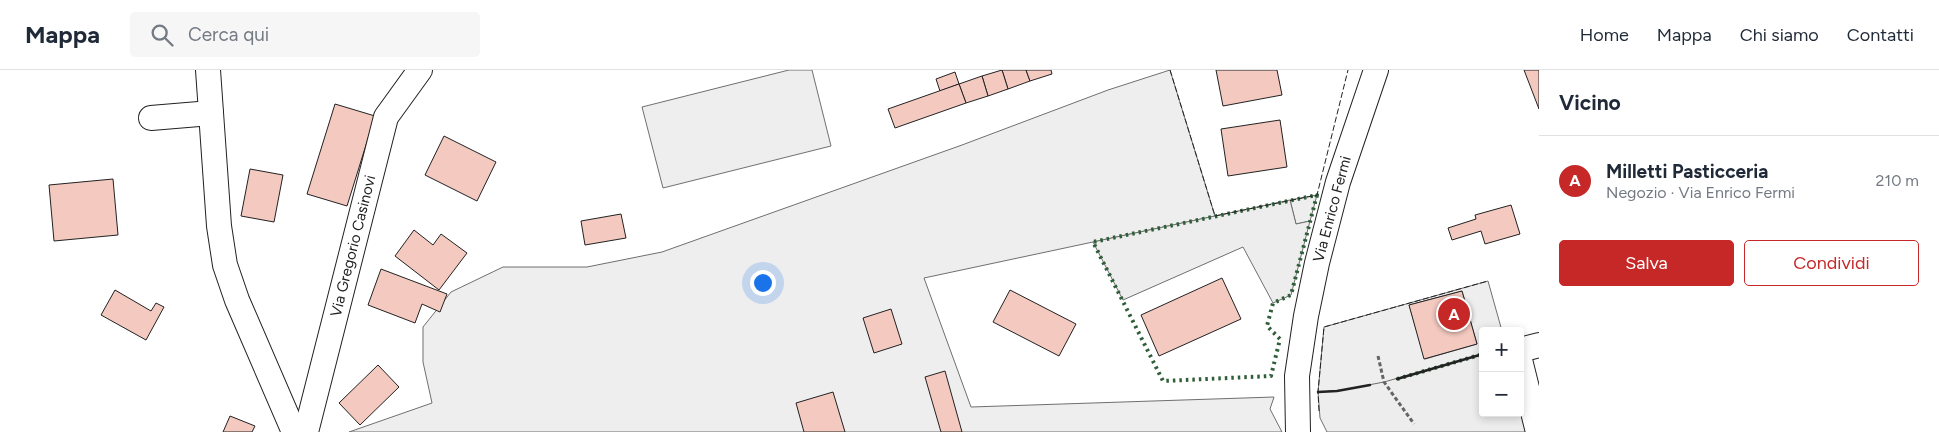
<!DOCTYPE html>
<html lang="it">
<head>
<meta charset="utf-8">
<style>
	:root { --surface:#fff; --page:#f6f6f7; --text:#1f2937; --muted:#747a83; --line:#e0e1e3; --accent:#c62828 }
	body { margin:0; font-family:Figtree,sans-serif; background:var(--page); color:var(--text) }
	.controls { position:absolute; right:15px; bottom:15px; display:grid; overflow:hidden; border-radius:5px; box-shadow:0 2px 8px #0003 }
	.controls button { width:45px; height:45px; display:grid; place-items:center; padding:0; border:0; border-bottom:1px solid var(--line); background:var(--surface); color:var(--text); font:25px sans-serif }
	.you { position:absolute; left:762px; top:212px; width:18px; height:18px; margin:-12px; border:4px solid #fff; border-radius:50%; background:#1a73e8; box-shadow:0 0 0 8px #1a73e833 }
	.badge { display:grid; place-items:center; width:32px; height:32px; border-radius:50%; background:var(--accent); color:#fff; font-size:16px; font-weight:700 }
	.pin { position:absolute; translate:-50% -50%; border:2px solid #fff; box-shadow:0 1px 5px #0006 }
	.list { margin:0; padding:0; list-style:none }
	h2 { display:flex; justify-content:space-between; align-items:center; height:65px; margin:0; padding:0 20px; font-size:21px }
	h2 small { font-size:16px; font-weight:400; color:var(--muted) }
	.list li { display:grid; grid-template-columns:32px 1fr auto; gap:15px; align-items:center; box-sizing:border-box; height:90px; padding:0 20px; border-top:1px solid var(--line) }
	.list b { display:block; font-size:19px; white-space:nowrap }
	.list p { margin:0; font-size:16px; white-space:nowrap; color:var(--muted) }
	.list em { font-size:16px; font-style:normal; color:var(--muted) }
	.actions { display:flex; gap:10px; padding:15px 20px }
	.actions a { flex:1; padding:11px 0; border:1px solid var(--accent); border-radius:5px; text-align:center; font-size:18px; color:var(--accent) }
	.actions .main { background:var(--accent); color:#fff }
	.icon { flex:none; width:28px; height:28px; fill:none; stroke:currentColor; stroke-width:2; stroke-linecap:round; stroke-linejoin:round }
	.map { position:relative; flex:none; width:1539px; height:362px; overflow:hidden }
	header { display:flex; align-items:center; gap:30px; box-sizing:border-box; height:70px; padding:0 25px; background:var(--surface); border-bottom:1px solid var(--line) }
	header strong { font-size:24px }
	nav { display:flex; gap:28px; margin-inline-start:auto; font-size:18px }
	.search { width:350px; height:45px; background:var(--page); display:flex; align-items:center; gap:12px; box-sizing:border-box; padding:0 18px; border-radius:5px; color:var(--muted); font-size:19px }
	main { display:flex }
	aside { flex:1; background:var(--surface) }
	.map>svg:first-child { display:block }
	.green { fill:#eee; stroke:#6f6f6f; fill-rule:evenodd }
	.parking { fill:#ededed; stroke:#6f6f6f }
	.building { fill:#f3c9c0; stroke:#222 }
	.lines { fill:none; stroke-linecap:round; stroke-linejoin:round }
	.minor-casing { stroke:#222; stroke-width:26 }
	.path { stroke:#646464; stroke-width:3; stroke-dasharray:4 2.5; stroke-linecap:butt }
	.minor { stroke:#fff; stroke-width:24 }
	.hedge { stroke:#2f5e38; stroke-width:4; stroke-dasharray:2.5 4; stroke-linecap:butt }
	.fence { stroke:#222; stroke-width:1; stroke-dasharray:6 2.5; stroke-linecap:butt }
	.wall { stroke:#222; stroke-width:2.5 }
	.labels { text-anchor:middle; dominant-baseline:central; stroke-width:4; stroke-linejoin:round; paint-order:stroke }
	.street-label { font-size:15px; fill:#222; stroke:#fff }
</style>
</head>
<body>
<header>
<strong>Mappa</strong>
<div class="search"><svg class="icon" aria-label="search" viewBox="0 0 24 24"><circle cx="10" cy="10" r="6"/><path d="M15 15l6 6"/></svg>Cerca qui</div>
<nav><a>Home</a><a>Mappa</a><a>Chi siamo</a><a>Contatti</a></nav>
</header>
<main>
<div class="map">
<svg width="1539" height="362" viewBox="0 0 1539 362">
	<rect width="100%" height="100%" fill="#fff"/>
	<g class="green">
		<path d="M789 0H812L831 76 663 118 642 37Z"/>
		<path d="M1170 0 1215 146 924 208 971 337 1274 327 1270 339 1282 362H349L432 333 423 292V257L451 222 503 197H587L662 182 962 75 1108 20Z"/>
		<path d="M1317 125 1310 151 1296 154 1290 130Z"/>
		<path d="M1488 211 1502 261H1483V284C1429 300 1374 320 1318 322L1324 257ZM1462 221 1477 274 1425 289 1409 235Z"/>
	</g>
	<g class="parking">
		<path d="M1290 130 1296 154 1310 151 1291 225 1273 233 1243 177 1123 230 1093 172Z"/>
		<path d="M1483 284V343H1520V333L1528 362H1327L1320 348 1318 322 1337 321 1384 312Z"/>
	</g>
	<g class="building">
		<path d="M1002 0H1026L1030 11 1008 19Z"/>
		<path d="M1002 0 1008 19 988 26 982 6Z"/>
		<path d="M1026 0H1051L1052 4 1030 11Z"/>
		<path d="M1216 0H1277L1282 25 1223 36Z"/>
		<path d="M1524 0H1539V39Z"/>
		<path d="M955 2 959 14 940 21 936 9Z"/>
		<path d="M982 6 988 26 966 33 959 14Z"/>
		<path d="M959 14 966 33 895 58 888 39Z"/>
		<path d="M335 34 375 46 347 136 307 124Z"/>
		<path d="M1280 50 1287 97 1228 106 1221 59Z"/>
		<path d="M444 66 496 92 477 131 425 105Z"/>
		<path d="M250 99 283 105 274 152 241 146Z"/>
		<path d="M113 109 118 165 54 171 49 115Z"/>
		<path d="M1511 135 1520 164 1485 174 1481 161 1452 170 1448 158 1476 149 1475 145Z"/>
		<path d="M621 144 626 168 585 175 581 151Z"/>
		<path d="M414 160 433 175 441 164 467 183 439 220 395 186Z"/>
		<path d="M381 199 447 224 440 242 422 234 415 253 368 235Z"/>
		<path d="M1222 208 1241 249 1159 286 1141 245Z"/>
		<path d="M115 220 151 241 156 233 164 237 146 270 101 245Z"/>
		<path d="M1010 220 1076 254 1059 286 993 252Z"/>
		<path d="M1462 221 1477 274 1424 289 1409 235Z"/>
		<path d="M891 239 902 274 874 283 863 248Z"/>
		<path d="M378 295 399 317 360 355 339 333Z"/>
		<path d="M945 301 962 362H941L925 307Z"/>
		<path d="M833 322 845 362H804L796 333Z"/>
		<path d="M230 346 255 356 252 362H223Z"/>
	</g>
	<g class="lines">
		<g class="minor-casing">
			<g id="minor">
				<path d="M208 0 219 156 225 195 237 230 294 362"/>
				<path d="M151 48 211 43"/>
				<path d="M1520 280 1539 275"/>
				<path d="M1520 290 1538 362"/>
				<path d="M306 362 386 47 420 0"/>
				<path d="M1298 362 1297 306 1306 246 1317 193 1338 112 1376 0"/>
			</g>
		</g>
		<path class="path" d="M1378 286 1384 312 1414 354"/>
		<use href="#minor" class="minor"/>
		<g class="hedge">
			<path d="M1317 125 1291 225 1273 233 1267 256 1280 269 1271 306 1163 311 1093 172Z"/>
			<path d="M1397 309 1483 284"/>
		</g>
		<g class="fence">
			<path d="M1170 0 1215 146 1317 125 1348 0"/>
			<path d="M1319 341 1318 322 1324 257 1488 211"/>
		</g>
		<g class="wall">
			<path d="M1397 309 1483 284"/>
			<path d="M1318 322 1337 321 1370 315"/>
		</g>
	</g>
	<g class="labels">
		<g class="street-label">
			<text transform="translate(1332 139) rotate(-75)">Via Enrico Fermi</text>
			<text transform="translate(353 176) rotate(-76)">Via Gregorio Casinovi</text>
		</g>
	</g>
</svg>
<div class="controls">
<button>+</button>
<button>−</button>
</div>
<div class="you"></div>
<div class="pin badge" style="left:1454px;top:244px">A</div>
</div>
<aside>
<h2>Vicino<small></small></h2>
<ul class="list">
<li><span class="badge">A</span><div><b>Milletti Pasticceria</b><p>Negozio · Via Enrico Fermi</p></div><em>210 m</em></li>
</ul>
<div class="actions"><a class="main">Salva</a><a>Condividi</a></div>
</aside>
</main>
</body>
</html>
